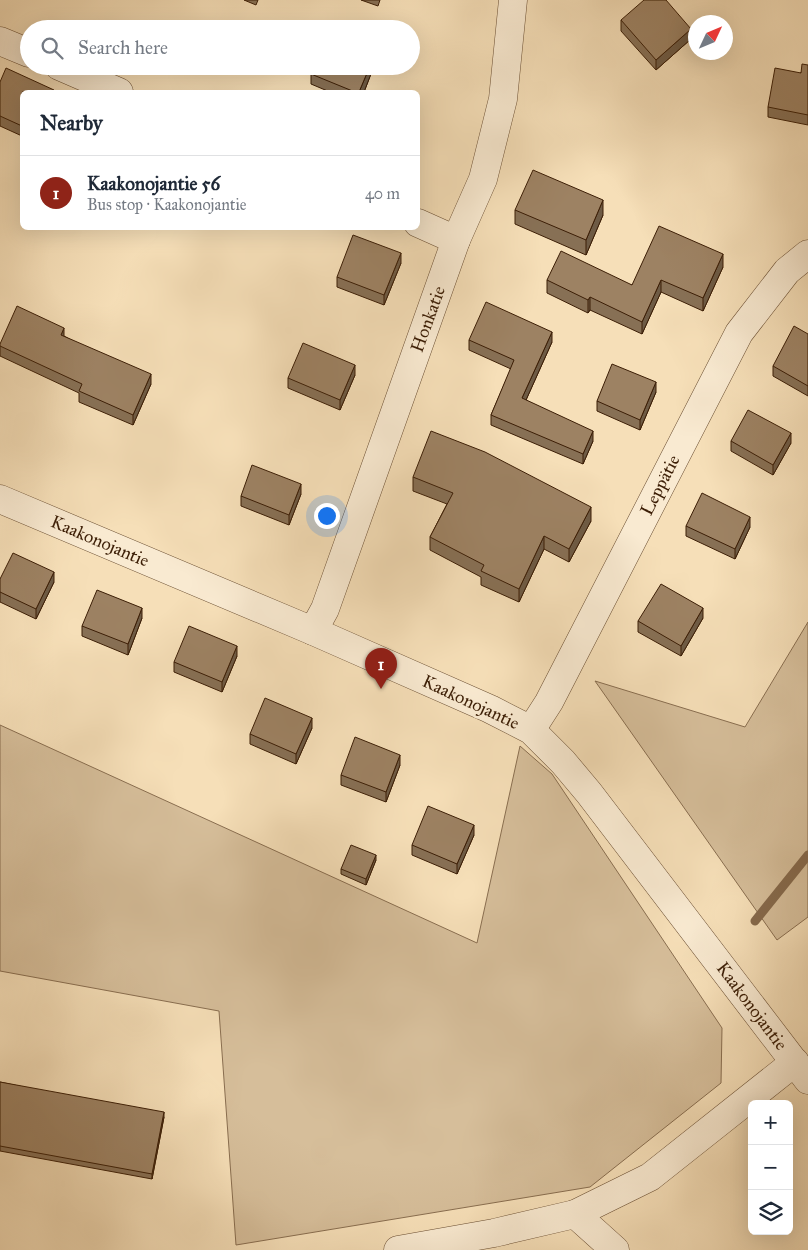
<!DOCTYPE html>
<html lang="en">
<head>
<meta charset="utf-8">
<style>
	:root { --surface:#fff; --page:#f2f2f3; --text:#1f2937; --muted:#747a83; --line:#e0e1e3; --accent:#8f2418 }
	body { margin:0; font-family:"IM FELL Great Primer",serif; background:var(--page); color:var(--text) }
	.controls { position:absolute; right:15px; bottom:15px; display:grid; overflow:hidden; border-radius:8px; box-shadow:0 5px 20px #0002 }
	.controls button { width:45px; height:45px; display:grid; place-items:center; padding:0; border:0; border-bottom:1px solid var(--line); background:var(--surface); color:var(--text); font:25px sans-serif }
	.compass { position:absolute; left:688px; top:15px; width:45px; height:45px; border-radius:50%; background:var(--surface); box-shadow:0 5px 20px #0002; rotate:46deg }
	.you { position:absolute; left:326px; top:515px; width:18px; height:18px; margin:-12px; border:4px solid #fff; border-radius:50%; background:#1a73e8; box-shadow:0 0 0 8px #1a73e833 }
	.badge { display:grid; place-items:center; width:32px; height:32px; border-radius:50%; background:var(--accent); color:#fff; font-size:16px; font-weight:700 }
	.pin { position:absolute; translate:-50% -41px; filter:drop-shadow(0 1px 2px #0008) }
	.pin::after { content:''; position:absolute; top:26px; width:18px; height:15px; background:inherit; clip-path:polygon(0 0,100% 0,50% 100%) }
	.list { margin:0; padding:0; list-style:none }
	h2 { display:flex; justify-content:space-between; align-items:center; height:65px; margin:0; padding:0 20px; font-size:21px }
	h2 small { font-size:16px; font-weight:400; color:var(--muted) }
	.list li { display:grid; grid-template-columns:32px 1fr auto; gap:15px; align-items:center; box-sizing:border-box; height:75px; padding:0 20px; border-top:1px solid var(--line) }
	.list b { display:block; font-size:19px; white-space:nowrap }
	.list p { margin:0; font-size:16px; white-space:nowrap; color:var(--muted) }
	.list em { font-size:16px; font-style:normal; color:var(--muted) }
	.icon { flex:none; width:28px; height:28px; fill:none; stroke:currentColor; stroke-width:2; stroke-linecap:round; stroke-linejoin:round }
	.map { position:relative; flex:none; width:808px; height:1250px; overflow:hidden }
	.search { position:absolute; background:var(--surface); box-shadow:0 5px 20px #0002; left:20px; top:20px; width:400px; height:55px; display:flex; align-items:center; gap:12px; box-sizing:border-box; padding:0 18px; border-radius:28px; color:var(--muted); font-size:19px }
	.panel { position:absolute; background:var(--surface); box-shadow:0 5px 20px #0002; left:20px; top:90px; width:400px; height:140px; border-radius:8px }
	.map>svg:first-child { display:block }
	.green { fill:#d6be9a; stroke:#896e50 }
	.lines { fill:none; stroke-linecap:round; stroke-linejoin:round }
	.stream { stroke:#866a4c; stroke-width:9 }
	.minor-casing { stroke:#6a4e32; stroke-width:29 }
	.minor { stroke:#f9ead1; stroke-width:28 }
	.wall { fill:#877055; stroke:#3c1e06 }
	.shaded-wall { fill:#6e5b45; stroke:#3c1e06 }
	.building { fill:#9d8263; stroke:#3c1e06 }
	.labels { text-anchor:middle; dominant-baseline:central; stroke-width:5; stroke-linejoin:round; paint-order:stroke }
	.street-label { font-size:18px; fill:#3c1e06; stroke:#f9ead1 }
</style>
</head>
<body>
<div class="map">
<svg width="808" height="1250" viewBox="0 0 808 1250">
	<rect width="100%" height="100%" fill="#f6dfb8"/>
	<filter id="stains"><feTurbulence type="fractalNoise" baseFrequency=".004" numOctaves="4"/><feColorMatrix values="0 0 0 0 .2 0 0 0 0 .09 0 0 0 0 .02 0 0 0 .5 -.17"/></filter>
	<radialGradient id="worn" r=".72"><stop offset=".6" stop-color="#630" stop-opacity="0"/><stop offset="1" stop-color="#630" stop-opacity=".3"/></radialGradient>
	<g class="green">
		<path d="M808 622V917L777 940 595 681 745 727Z"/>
		<path d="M0 725 477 943 520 746 552 774 722 1028 721 1083 590 1187 236 1245 219 1011 0 971Z"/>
	</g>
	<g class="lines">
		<path class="stream" d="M755 921 808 855"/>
		<g class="minor-casing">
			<g id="minor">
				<path d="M0 41 29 53"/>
				<path d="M59 66 119 92"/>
				<path d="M418 223 456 240"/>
				<path d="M0 499 313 631 490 709 531 730 563 762 589 793 808 1080"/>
				<path d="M313 631 325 609 456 240 483 179 503 99 513 0"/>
				<path d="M531 730 549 702 739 333 787 271 808 254"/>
				<path d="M575 1214 615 1250"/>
				<path d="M398 1250 494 1233 575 1214 650 1177 795 1062"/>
			</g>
		</g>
		<use href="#minor" class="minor"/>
	</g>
	<g class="wall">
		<path d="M244 0H258L256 5Z"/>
		<path d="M361 0H380L378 6Z"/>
		<path d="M621 20 691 39 656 70 621 31Z"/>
		<path d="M808 65V125L768 117V107Z"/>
		<path d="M374 66 364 92H330L311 84V74Z"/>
		<path d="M0 82 54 92H22V136L0 126Z"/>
		<path d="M515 210 603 215 586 255 515 224Z"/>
		<path d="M401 263 384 305 337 287V277Z"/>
		<path d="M723 267 703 311 661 292 642 334 590 310 588 313 547 293V280L632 285Z"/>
		<path d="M808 334V396L773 376V366Z"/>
		<path d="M64 336 151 384 133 425 79 402V393L0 356V344Z"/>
		<path d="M469 340 552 342 526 400 593 441 583 464 491 425V415L511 369 469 350Z"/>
		<path d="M355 375 340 410 288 388V378Z"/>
		<path d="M656 392 640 430 597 411V401Z"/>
		<path d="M731 441 791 443 773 475 731 451Z"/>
		<path d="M413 477 591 521 569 562 544 549 519 602 481 585V577L430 550V537L447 504 413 491Z"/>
		<path d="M301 494 289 525 241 506V496Z"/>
		<path d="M686 526 750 527 735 559 686 536Z"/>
		<path d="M0 579 54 582 36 619 0 602Z"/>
		<path d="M142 618 128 655 82 636V626Z"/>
		<path d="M703 618 681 656 638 632V621Z"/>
		<path d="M237 656 222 692 174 672V662Z"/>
		<path d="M312 728 296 764 250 744V734Z"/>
		<path d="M400 765 386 802 341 785V775Z"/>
		<path d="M474 835 457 874 412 855V845Z"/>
		<path d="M376 860 366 885 341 874V869Z"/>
		<path d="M0 1082 164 1117 152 1179 0 1151Z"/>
	</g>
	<g class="shaded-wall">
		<path d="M691 29V39L656 70V60Z"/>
		<path d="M370 66H374L364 92H359Z"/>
		<path d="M603 200V215L586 255V240Z"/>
		<path d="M401 253V263L384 305V295Z"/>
		<path d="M723 254V267L703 311V298Z"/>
		<path d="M661 280V292L642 334V322Z"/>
		<path d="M590 297V310L588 313V300Z"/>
		<path d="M64 328V338L61 335Z"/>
		<path d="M552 332V342L522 409V398Z"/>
		<path d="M355 365V375L340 410V400Z"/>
		<path d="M151 374V384L133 425V415Z"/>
		<path d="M656 382V392L640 430V420Z"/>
		<path d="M593 431V441L583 464V454Z"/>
		<path d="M791 433V443L773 475V465Z"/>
		<path d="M301 484V494L289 525V515Z"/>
		<path d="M591 507V521L569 562V549Z"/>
		<path d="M750 517V527L735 559V549Z"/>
		<path d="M544 536V549L519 602V589Z"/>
		<path d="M54 572V582L36 619V609Z"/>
		<path d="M142 608V618L128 655V644Z"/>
		<path d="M703 608V618L681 656V646Z"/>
		<path d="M237 646V656L222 692V682Z"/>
		<path d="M312 718V728L296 764V754Z"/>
		<path d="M400 755V765L386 802V792Z"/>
		<path d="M474 825V835L457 874V864Z"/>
		<path d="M376 855V860L366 885V879Z"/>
		<path d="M164 1112V1117L152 1179V1174Z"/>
	</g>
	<g class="building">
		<path d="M644 0H666L691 29 656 60 621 20Z"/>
		<path d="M802 64 808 65V115L768 107 775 68 801 73Z"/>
		<path d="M314 66H370L359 92H355L311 74Z"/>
		<path d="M6 68 54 90 52 92H22V126L0 116V82Z"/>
		<path d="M533 170 603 200 586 240 515 210Z"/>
		<path d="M659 226 723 254 703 298 661 280 642 322 590 297 588 300 547 280 561 251 632 285Z"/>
		<path d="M353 235 401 253 384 295 337 277Z"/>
		<path d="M486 302 552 332 522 398 593 431 583 454 491 415 514 360 469 340Z"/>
		<path d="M17 306 64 328 61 335 151 374 133 415 79 391 82 384 0 346V344Z"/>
		<path d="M794 326 808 334V386L773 366Z"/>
		<path d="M303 343 355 365 340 400 288 378Z"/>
		<path d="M612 364 656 382 640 420 597 401Z"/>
		<path d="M748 410 791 433 773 465 731 441Z"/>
		<path d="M431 431 485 452 591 507 569 549 544 536 519 589 481 571 484 565 430 537 453 493 413 477Z"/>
		<path d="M252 465 301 484 289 515 241 496Z"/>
		<path d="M702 493 750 517 735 549 686 526Z"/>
		<path d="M13 553 54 572 36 609 0 592V579Z"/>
		<path d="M661 584 703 608 681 646 638 621Z"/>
		<path d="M97 590 142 608 128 644 82 626Z"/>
		<path d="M189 626 237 646 222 682 174 662Z"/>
		<path d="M265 698 312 718 296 754 250 734Z"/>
		<path d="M355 737 400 755 386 792 341 775Z"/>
		<path d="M428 806 474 825 457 864 412 845Z"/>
		<path d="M351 845 376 855 366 879 341 869Z"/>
		<path d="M0 1082 164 1112 152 1174 0 1146Z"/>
	</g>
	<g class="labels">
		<g class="street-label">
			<text transform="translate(428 319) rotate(-70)">Honkatie</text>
			<text transform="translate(660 485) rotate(-63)">Leppätie</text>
			<text transform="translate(100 541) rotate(23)">Kaakonojantie</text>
			<text transform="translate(471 702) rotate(25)">Kaakonojantie</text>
			<text transform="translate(752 1006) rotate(53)">Kaakonojantie</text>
		</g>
	</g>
	<rect width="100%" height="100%" filter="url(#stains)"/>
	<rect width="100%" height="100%" fill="url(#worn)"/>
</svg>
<div class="controls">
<button>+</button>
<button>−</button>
<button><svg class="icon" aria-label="layers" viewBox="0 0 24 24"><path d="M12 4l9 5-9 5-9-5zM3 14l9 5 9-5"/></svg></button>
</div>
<svg class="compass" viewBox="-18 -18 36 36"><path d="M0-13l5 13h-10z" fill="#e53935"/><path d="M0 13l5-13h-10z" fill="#747a83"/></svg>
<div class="you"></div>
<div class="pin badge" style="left:381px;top:689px">1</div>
<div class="search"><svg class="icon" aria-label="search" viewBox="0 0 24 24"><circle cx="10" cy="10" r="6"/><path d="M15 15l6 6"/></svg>Search here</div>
<section class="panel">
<h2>Nearby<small></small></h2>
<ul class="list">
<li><span class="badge">1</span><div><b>Kaakonojantie 56</b><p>Bus stop · Kaakonojantie</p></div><em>40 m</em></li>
</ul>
</section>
</div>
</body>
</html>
